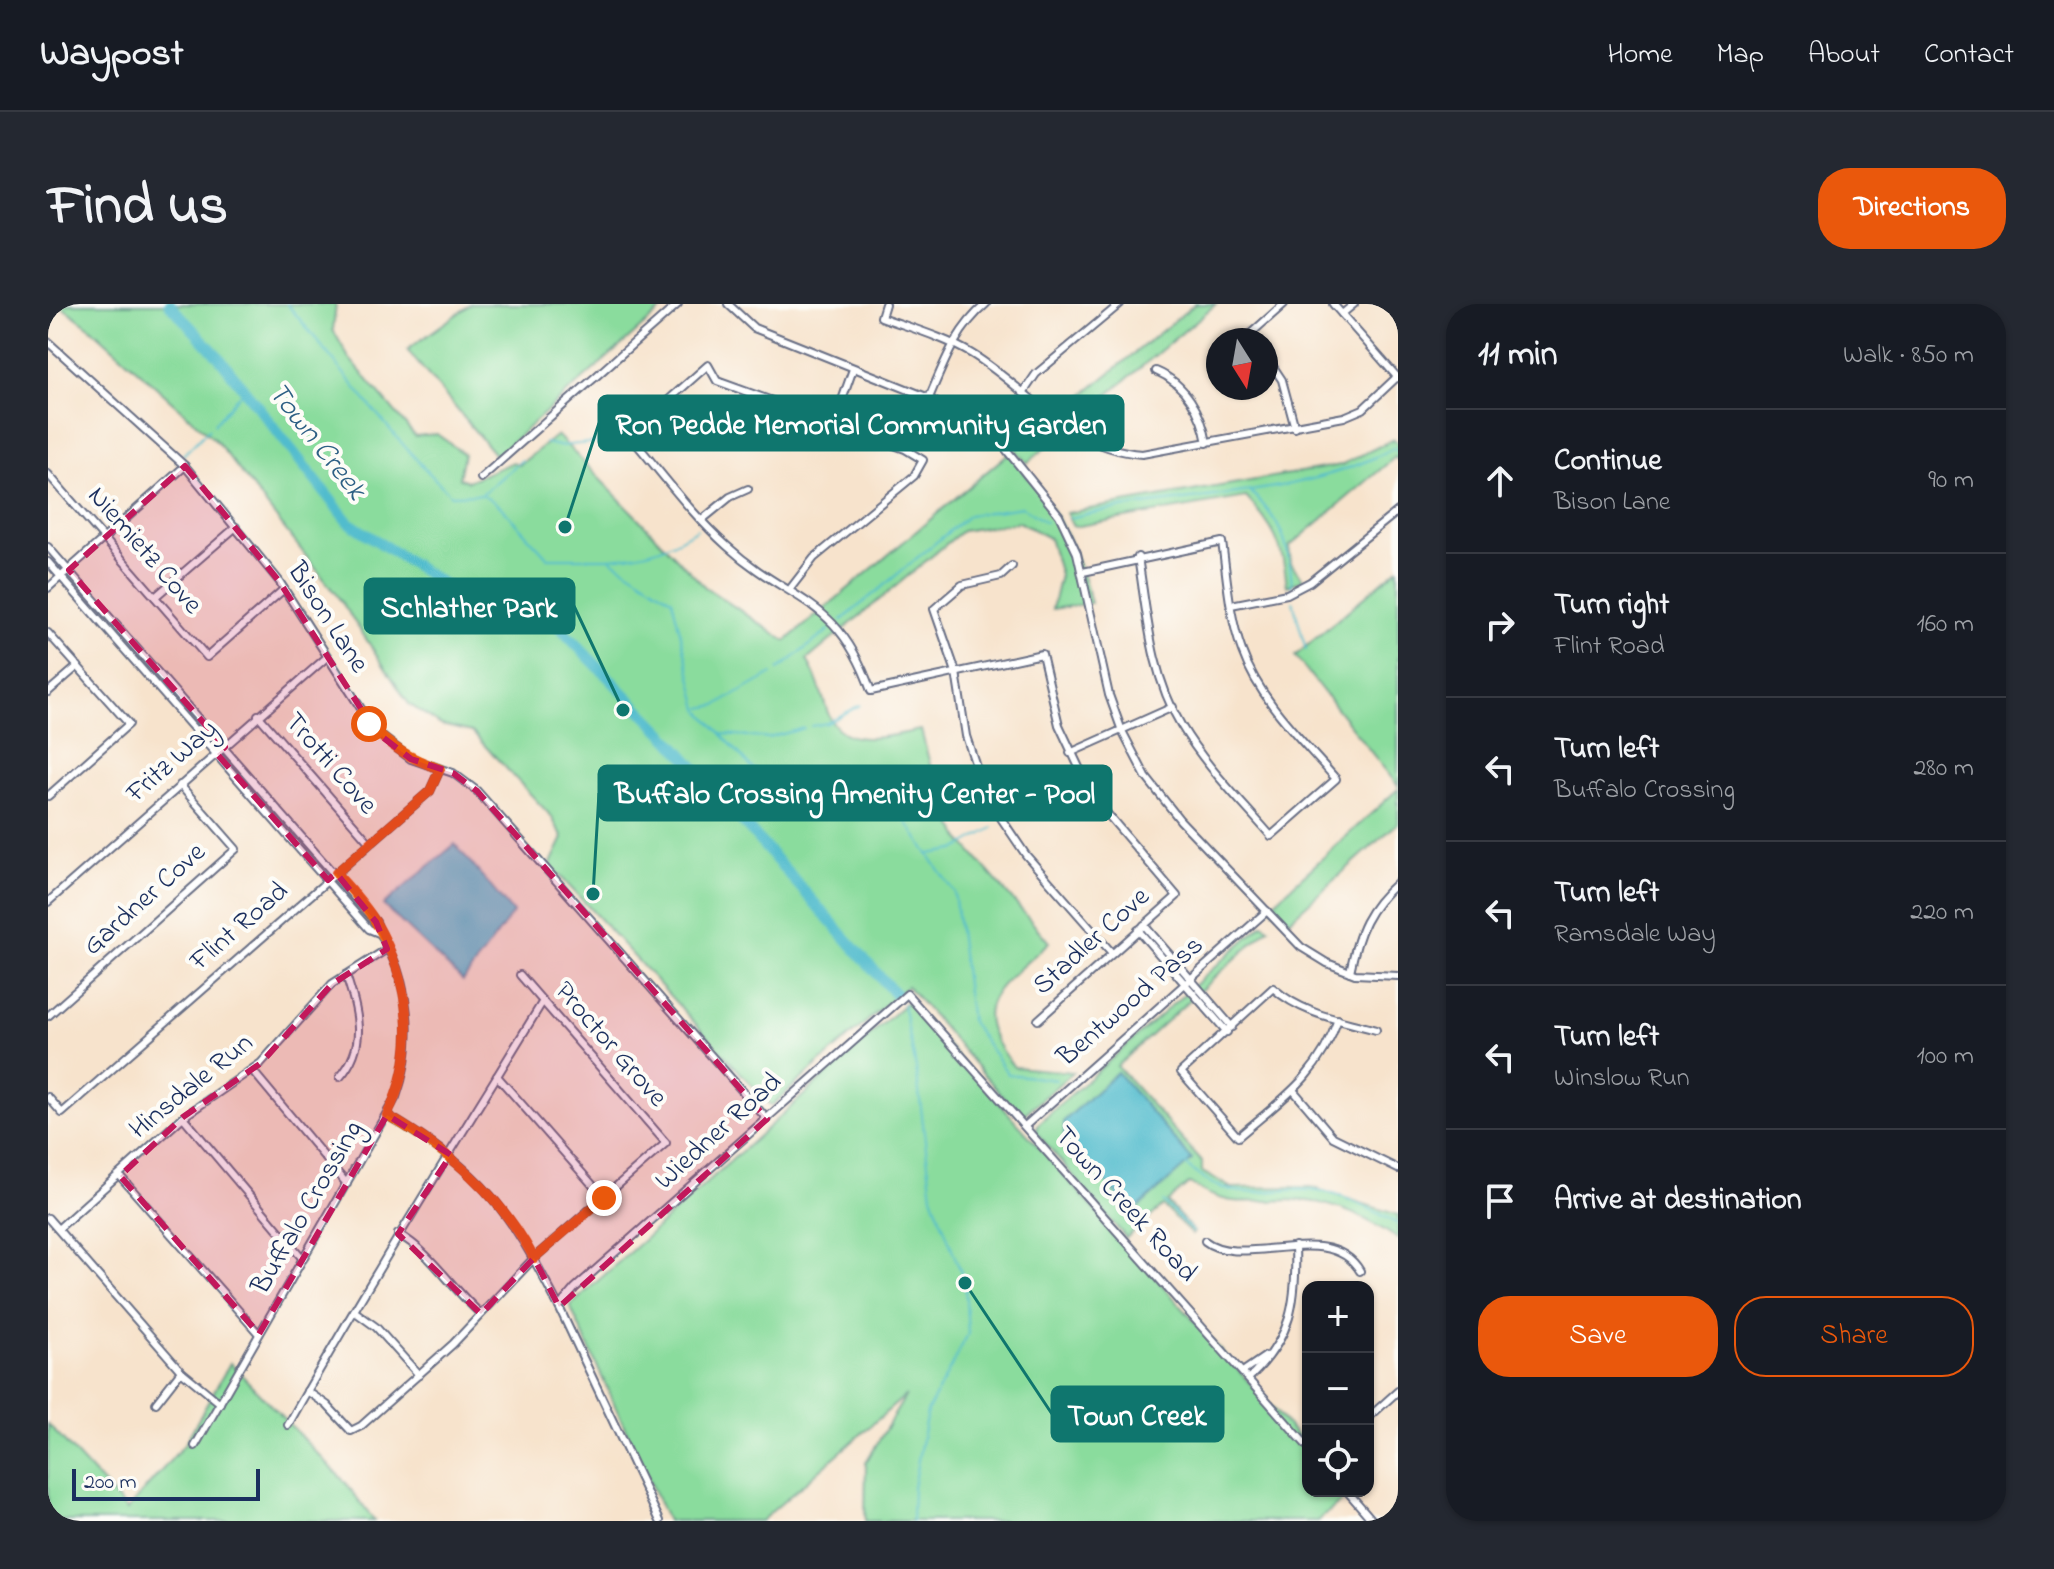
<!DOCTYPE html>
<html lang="en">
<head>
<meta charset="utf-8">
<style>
	:root { --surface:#171b24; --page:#242831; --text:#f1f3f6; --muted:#9ea1a6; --line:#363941; --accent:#ea580c }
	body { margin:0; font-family:"Indie Flower",sans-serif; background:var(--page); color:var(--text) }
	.controls { position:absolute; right:24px; bottom:24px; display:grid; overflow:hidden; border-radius:16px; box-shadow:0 2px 6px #0004 }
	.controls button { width:72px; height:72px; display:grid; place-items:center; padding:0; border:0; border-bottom:2px solid var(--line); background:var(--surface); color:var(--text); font:40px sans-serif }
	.compass { position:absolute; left:1158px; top:24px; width:72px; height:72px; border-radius:50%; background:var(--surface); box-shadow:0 2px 6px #0004; rotate:169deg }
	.scale { position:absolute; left:24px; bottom:20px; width:188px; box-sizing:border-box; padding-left:8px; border:4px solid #1b2f5e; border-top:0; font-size:22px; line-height:28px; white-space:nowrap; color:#1b2f5e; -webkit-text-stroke:6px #fdfcf7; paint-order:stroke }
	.stop { position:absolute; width:24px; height:24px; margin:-18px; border:6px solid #ea580c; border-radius:50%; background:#fff }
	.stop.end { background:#ea580c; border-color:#fff; box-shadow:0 2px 8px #0008 }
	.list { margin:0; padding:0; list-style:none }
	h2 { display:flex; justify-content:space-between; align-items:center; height:104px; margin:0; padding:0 32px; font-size:34px }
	h2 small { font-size:26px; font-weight:400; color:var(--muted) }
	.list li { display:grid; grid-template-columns:52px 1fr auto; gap:24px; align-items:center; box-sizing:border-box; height:144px; padding:0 32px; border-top:2px solid var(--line) }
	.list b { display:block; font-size:30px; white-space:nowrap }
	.list p { margin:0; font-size:26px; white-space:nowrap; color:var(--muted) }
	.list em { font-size:26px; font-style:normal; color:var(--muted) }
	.actions { display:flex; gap:16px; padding:24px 32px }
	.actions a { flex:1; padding:18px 0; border:2px solid var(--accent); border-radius:32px; text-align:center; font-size:28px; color:var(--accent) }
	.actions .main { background:var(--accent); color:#fff }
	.icon { flex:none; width:44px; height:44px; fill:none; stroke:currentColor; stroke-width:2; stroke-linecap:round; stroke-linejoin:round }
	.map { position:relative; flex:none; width:1350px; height:1217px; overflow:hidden; border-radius:32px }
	header { display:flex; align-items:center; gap:48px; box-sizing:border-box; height:112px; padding:0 40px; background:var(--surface); border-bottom:2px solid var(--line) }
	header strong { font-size:38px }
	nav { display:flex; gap:44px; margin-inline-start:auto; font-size:28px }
	.intro { display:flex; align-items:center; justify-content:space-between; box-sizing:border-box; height:192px; padding:0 48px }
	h1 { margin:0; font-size:56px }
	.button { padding:20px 36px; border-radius:32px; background:var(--accent); color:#fff; font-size:28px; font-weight:700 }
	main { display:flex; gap:48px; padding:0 48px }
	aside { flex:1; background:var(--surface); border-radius:32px; box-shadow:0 2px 6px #0004 }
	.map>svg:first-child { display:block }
	.green { fill:#8adc9d; stroke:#52867e; stroke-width:2 }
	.water { fill:#51bccd; stroke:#367696; stroke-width:2 }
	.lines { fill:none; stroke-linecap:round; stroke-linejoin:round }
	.stream { stroke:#51bccd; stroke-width:2 }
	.river { stroke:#51bccd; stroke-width:11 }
	.street-casing { stroke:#686e84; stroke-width:10 }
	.street { stroke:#fff; stroke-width:6 }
	.route { stroke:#ea580c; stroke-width:10 }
	.marked { fill:#c2185b; fill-opacity:0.2; stroke:#c2185b; stroke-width:6; stroke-dasharray:16 10; stroke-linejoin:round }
	.labels { text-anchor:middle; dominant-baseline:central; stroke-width:8; stroke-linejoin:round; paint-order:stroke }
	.street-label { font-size:28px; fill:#1b2f5e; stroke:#fdfcf7 }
	.water-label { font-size:30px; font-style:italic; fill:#2e6085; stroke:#fdfcf7 }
	.leader { fill:none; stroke:#0f766e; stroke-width:3 }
	.callout-dot { fill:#0f766e; stroke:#fdfcf7; stroke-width:3 }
	.callout { fill:#0f766e; stroke:#0f766e; stroke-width:3 }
	.callout-label { font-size:30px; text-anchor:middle; font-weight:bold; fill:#fff }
</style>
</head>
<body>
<header>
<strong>Waypost</strong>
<nav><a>Home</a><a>Map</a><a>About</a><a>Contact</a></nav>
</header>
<div class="intro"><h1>Find us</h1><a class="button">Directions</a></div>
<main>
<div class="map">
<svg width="1350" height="1217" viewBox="0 0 1350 1217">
	<rect width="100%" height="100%" fill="#fdfcf7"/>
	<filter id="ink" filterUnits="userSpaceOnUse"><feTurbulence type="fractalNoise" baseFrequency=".0125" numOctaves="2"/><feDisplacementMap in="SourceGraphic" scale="16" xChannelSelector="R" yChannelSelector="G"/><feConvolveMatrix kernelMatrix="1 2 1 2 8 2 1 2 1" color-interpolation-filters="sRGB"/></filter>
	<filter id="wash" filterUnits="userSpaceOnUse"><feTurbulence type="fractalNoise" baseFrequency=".006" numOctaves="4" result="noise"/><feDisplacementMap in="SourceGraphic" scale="32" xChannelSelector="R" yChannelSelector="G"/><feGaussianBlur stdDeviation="1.8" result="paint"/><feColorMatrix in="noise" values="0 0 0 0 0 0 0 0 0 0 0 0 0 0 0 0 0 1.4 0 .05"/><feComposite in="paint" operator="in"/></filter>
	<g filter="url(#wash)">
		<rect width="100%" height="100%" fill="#f7e3cc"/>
		<g class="green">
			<path d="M10 0H288L285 26 301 54 367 132 389 130 416 150 411 174 420 177 465 158 471 161 509 131 657 283 738 337 961 149C1007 206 1023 227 1043 299L1004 305 1012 271 1001 234 971 218 914 227 759 356C770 373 773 390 780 409 794 448 841 431 873 426L890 491 913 536 1001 638C952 685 912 698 966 763L1025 768 973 813 859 682 723 802 502 561 515 534 503 512 424 428 393 421 361 400 293 297 169 138 43 24Z"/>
			<path d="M423 0H620L448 152 359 46Z"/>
			<path d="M1147 0H1168L979 159 967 146Z"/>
			<path d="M1346 135 1350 139V156L1347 153 1241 243 1243 259 1255 276 1239 282C1235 241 1226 223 1198 193L1025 223 1018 209 1293 161Z"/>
			<path d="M1350 264V482L1247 352Z"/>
			<path d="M1350 485V519L1239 618 1222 602Z"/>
			<path d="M1215 620 1221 624 1069 762 1154 858V868L1183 884 1263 883 1350 911V935C1324 917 1293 901 1260 897 1213 892 1184 910 1142 879L1119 898 1146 928 1144 930 1115 902 1078 934 988 828 990 820Z"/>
			<path d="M860 697 1260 1144V1187H1299L1302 1190 1270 1217H817L818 1158 858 1091 713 1217H619L522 1002Z"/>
			<path d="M182 1059 298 1179 326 1217H0V1120L79 1206 136 1141Z"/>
		</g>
		<g class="water">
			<path d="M407 540 465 609 415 677 335 601Z"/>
			<path d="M1069 768 1144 856 1085 908 1016 832V817Z"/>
		</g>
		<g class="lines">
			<g class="stream">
				<path d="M239 0C294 65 343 133 403 191L434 190 451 201 500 254H561L624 295 651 405 705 465 787 489 817 494"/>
				<path d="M166 120 196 85"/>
				<path d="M497 139 511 142 561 137"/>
				<path d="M135 151 161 125"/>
				<path d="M1201 186C1233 216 1241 238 1244 282"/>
				<path d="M435 189 474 156"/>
				<path d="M1021 214C1127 189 1248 197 1346 144L1350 149"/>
				<path d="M561 254C596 251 619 245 649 225"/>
				<path d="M1245 298 1258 346"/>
				<path d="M794 316 921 211 974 203 997 218"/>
				<path d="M730 366 781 326"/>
				<path d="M654 404 669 401 724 370"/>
				<path d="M763 422 779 419 812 401"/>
				<path d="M676 430 721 434 756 424"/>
				<path d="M824 495 854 512 906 588 923 718 960 770 1008 776"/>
				<path d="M881 550 907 546 945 524"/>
				<path d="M855 700 868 764 884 892 917 979 920 1030 879 1108 865 1183 864 1217"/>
				<path d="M1138 861C1189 909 1226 876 1281 889 1303 894 1330 909 1350 920"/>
				<path d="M1115 898 1145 928"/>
			</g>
			<path class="river" d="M121 0 170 52 300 218 436 307 496 308 623 437 848 691"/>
		</g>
	</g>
	<g filter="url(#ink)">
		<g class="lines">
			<g class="street-casing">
				<g id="street">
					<path d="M680 0 706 24 881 94 957 144 1011 211 1029 249 1061 391 1074 427 1098 473 1132 516 1253 643 1279 659 1307 670 1350 672"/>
					<path d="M837 0 833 13C863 24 896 33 924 50 984 87 1019 144 1094 150L1296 113 1315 105 1349 73"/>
					<path d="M1285 0 1350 74"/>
					<path d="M1294 10 1306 0"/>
					<path d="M1204 36 1200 32 1236 0"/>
					<path d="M0 38 137 162 231 277 328 428 363 455 405 469 429 487 719 815"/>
					<path d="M1218 52 1234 76 1247 124"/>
					<path d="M1108 67C1137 79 1154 109 1159 139"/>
					<path d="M975 89 988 70 1072 0"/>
					<path d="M881 94C896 59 908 25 938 0"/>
					<path d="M786 119 805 65"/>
					<path d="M0 170 159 353 236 285"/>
					<path d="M433 174 630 0"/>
					<path d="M655 215 682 193 700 185"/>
					<path d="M0 243 328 618C333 634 343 648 349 664 364 708 363 750 348 793L147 1142"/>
					<path d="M0 258 321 625 331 629"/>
					<path d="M964 262 953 272 914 281 886 305 908 368 918 432 938 492 978 551 1064 649"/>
					<path d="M1035 268 1174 238C1179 273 1181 312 1194 347 1212 397 1254 436 1288 475L1223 532C1193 497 1157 462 1133 421 1103 371 1099 310 1090 253"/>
					<path d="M0 284 137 162"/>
					<path d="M742 285 766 254 866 172 875 156 857 145 669 77 660 61 581 131C613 168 643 210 679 242 744 301 789 291 823 387L994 350 1011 421 1045 493 1129 592 990 716"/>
					<path d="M107 293 188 223"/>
					<path d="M1183 301 1239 290 1262 278 1350 207"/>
					<path d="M0 329 81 420 0 492"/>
					<path d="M0 388 30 362"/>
					<path d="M210 411 321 538"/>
					<path d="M1022 449 1125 403"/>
					<path d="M0 598 279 353"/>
					<path d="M1096 621 1184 723"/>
					<path d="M1090 626 1179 728"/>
					<path d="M1302 668C1310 628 1319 605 1350 578"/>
					<path d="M0 712 188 545 132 481"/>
					<path d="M1290 715C1271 772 1233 796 1190 833L1133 768 1225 684C1254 710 1292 716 1328 726"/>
					<path d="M204 766 299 880"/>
					<path d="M449 772 556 894"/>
					<path d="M292 773C320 741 310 708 298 671"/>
					<path d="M1245 786 1285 833 1350 865"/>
					<path d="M0 793 14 809 382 487 392 465"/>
					<path d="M339 811C435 868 461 905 511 1003"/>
					<path d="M135 813 255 955"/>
					<path d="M977 822 1219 607"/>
					<path d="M72 872 211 1030"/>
					<path d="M0 914 133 1067 172 1099"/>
					<path d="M10 925 135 813 213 759 284 680 339 645"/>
					<path d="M350 930C383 948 404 985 433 1010"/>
					<path d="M1157 937C1193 966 1282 915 1312 967"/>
					<path d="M306 1007 328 1023 371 1071"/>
					<path d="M1196 1067 1218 1052"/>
					<path d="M1201 1074C1244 1034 1249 998 1247 942"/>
					<path d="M259 1087 279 1101 303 1127 313 1122 405 1040 486 954 618 839 472 671"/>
					<path d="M108 1099 133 1067"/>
					<path d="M1320 1114 1350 1087"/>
					<path d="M240 1121C321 977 409 838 495 697"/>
					<path d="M1299 1187 1325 1217"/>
					<path d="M612 1217 511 1003 527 984 859 690 1260 1143"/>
				</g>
			</g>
			<use href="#street" class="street"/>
		</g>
	</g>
	<g class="lines" filter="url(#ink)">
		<path class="route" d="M321 420C341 443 364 455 392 465L382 487 288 569C301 584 317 600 327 617 363 678 371 747 339 811 402 848 451 889 486 954L556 894"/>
	</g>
	<path class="marked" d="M137 162 231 277 328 428 363 455 405 469 429 487 719 815 511 1003 486 954 433 1010 350 930 403 851 339 811 211 1030 72 872 135 813 213 759 284 680 339 645 328 618 288 569 280 576 169 450 177 443 21 266Z"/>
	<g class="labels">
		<g class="street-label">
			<text transform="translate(96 247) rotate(49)">Niemietz Cove</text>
			<text transform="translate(279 314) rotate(57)">Bison Lane</text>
			<text transform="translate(125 458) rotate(-41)">Fritz Way</text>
			<text transform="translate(282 460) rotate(49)">Trotti Cove</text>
			<text transform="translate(97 596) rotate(-42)">Gardner Cove</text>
			<text transform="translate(192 623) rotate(-41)">Flint Road</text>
			<text transform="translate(1044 638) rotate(-42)">Stadler Cove</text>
			<text transform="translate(1083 698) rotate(-41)">Bentwood Pass</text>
			<text transform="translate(562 741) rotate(49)">Proctor Grove</text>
			<text transform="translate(144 783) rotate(-39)">Hinsdale Run</text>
			<text transform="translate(671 828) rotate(-42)">Wiedner Road</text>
			<text transform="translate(1077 901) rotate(48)">Town Creek Road</text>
			<text transform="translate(260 904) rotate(-60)">Buffalo Crossing</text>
		</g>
		<g class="water-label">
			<text transform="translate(268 138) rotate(52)">Town Creek</text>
		</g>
	</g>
	<path class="leader" d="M517 223L551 119M575 406L526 302M545 590L551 489M917 979L1004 1110"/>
	<g class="callout-dot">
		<circle cx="517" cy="223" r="8"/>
		<circle cx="575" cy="406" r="8"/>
		<circle cx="545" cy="590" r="8"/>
		<circle cx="917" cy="979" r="8"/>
	</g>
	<g class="callout">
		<rect x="551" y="92" width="524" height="54" rx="8"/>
		<rect x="317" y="275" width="209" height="54" rx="8"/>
		<rect x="551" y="462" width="512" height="54" rx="8"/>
		<rect x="1004" y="1083" width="171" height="54" rx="8"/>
	</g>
	<g class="callout-label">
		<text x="813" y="130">Ron Pedde Memorial Community Garden</text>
		<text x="421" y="313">Schlather Park</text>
		<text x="807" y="499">Buffalo Crossing Amenity Center - Pool</text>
		<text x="1089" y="1121">Town Creek</text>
	</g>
</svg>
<div class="controls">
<button>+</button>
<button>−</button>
<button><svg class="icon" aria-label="locate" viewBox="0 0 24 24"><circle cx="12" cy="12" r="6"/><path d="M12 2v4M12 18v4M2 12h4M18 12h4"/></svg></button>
</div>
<svg class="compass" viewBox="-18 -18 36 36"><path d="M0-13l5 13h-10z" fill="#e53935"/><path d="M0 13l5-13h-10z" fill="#9ea1a6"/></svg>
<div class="scale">200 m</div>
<div class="stop" style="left:321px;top:420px"></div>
<div class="stop end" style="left:556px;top:894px"></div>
</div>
<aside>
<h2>11 min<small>Walk · 850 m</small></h2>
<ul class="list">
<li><svg class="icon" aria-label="ahead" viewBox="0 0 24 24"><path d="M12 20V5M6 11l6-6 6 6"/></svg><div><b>Continue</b><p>Bison Lane</p></div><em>90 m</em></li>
<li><svg class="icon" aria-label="right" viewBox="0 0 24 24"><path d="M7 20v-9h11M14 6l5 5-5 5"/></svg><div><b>Turn right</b><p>Flint Road</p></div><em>160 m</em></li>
<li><svg class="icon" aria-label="left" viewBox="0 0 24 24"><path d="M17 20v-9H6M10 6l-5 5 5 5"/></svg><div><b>Turn left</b><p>Buffalo Crossing</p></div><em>280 m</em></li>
<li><svg class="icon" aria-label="left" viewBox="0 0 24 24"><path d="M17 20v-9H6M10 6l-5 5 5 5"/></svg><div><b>Turn left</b><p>Ramsdale Way</p></div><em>220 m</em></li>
<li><svg class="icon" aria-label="left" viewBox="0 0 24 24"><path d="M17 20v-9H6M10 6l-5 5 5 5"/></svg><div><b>Turn left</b><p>Winslow Run</p></div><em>100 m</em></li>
<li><svg class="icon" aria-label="arrive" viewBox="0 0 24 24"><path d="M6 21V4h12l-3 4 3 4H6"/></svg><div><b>Arrive at destination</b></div></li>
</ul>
<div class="actions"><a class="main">Save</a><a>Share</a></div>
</aside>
</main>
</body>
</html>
